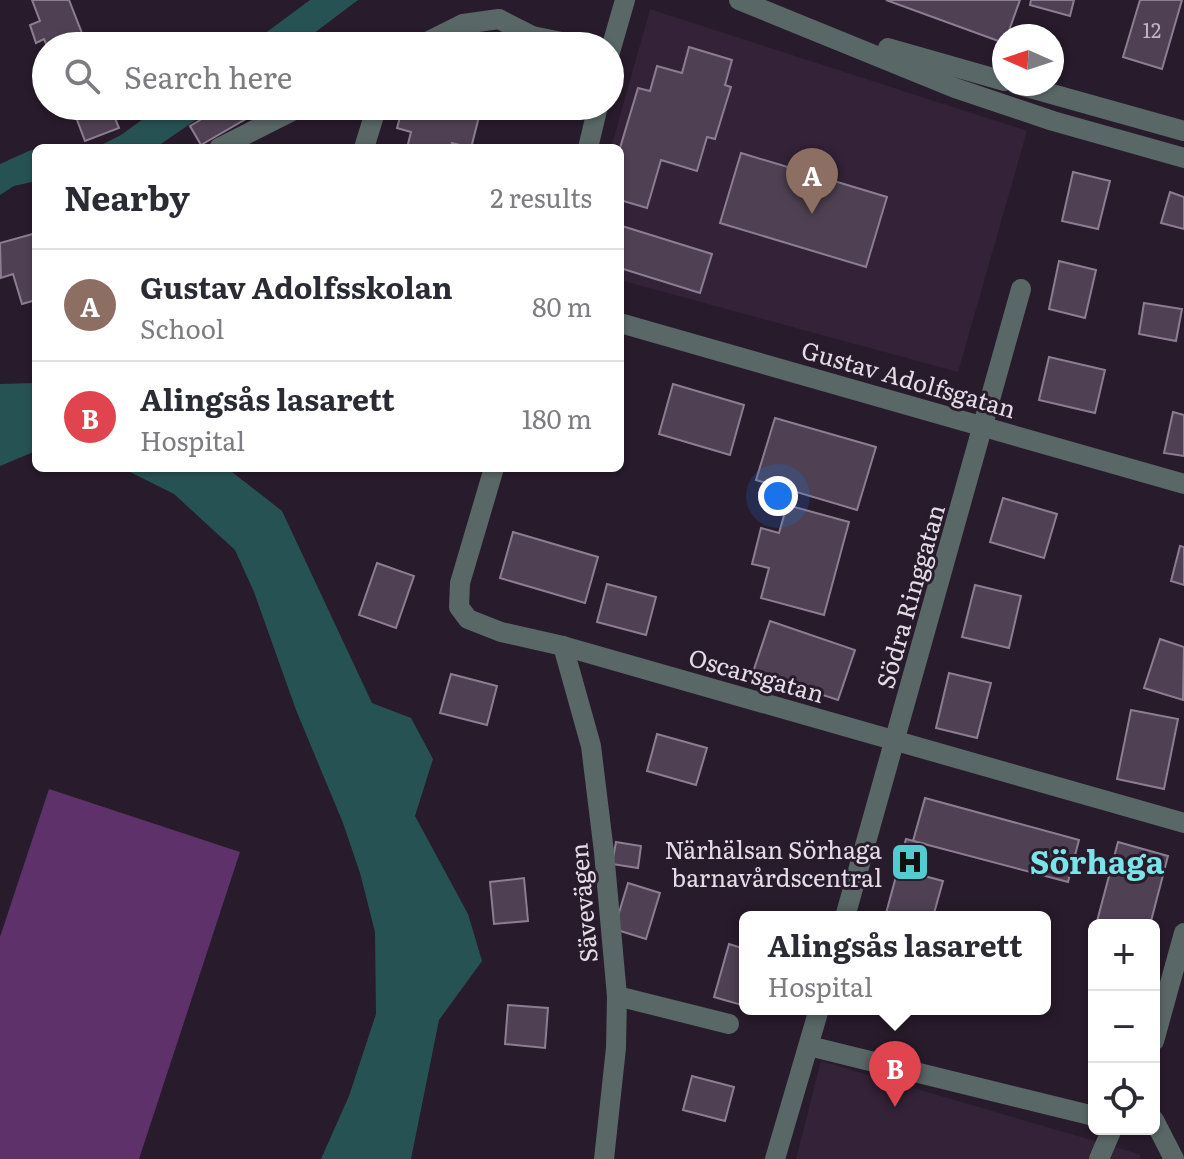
<!DOCTYPE html>
<html lang="en">
<head>
<meta charset="utf-8">
<style>
	:root { --surface:#fff; --page:#f2f2f3; --text:#2b2b33; --muted:#7c7c81; --line:#e1e1e2; --accent:#1a73e8 }
	body { margin:0; font-family:Literata,serif; background:var(--page); color:var(--text) }
	.controls { position:absolute; right:24px; bottom:24px; display:grid; overflow:hidden; border-radius:12px; box-shadow:0 2px 6px #0004 }
	.controls button { width:72px; height:72px; display:grid; place-items:center; padding:0; border:0; border-bottom:2px solid var(--line); background:var(--surface); color:var(--text); font:40px sans-serif }
	.compass { position:absolute; left:992px; top:24px; width:72px; height:72px; border-radius:50%; background:var(--surface); box-shadow:0 2px 6px #0004; rotate:273deg }
	.you { position:absolute; left:778px; top:496px; width:28px; height:28px; margin:-20px; border:6px solid #fff; border-radius:50%; background:#1a73e8; box-shadow:0 0 0 12px #1a73e833 }
	.badge { display:grid; place-items:center; width:52px; height:52px; border-radius:50%; background:var(--accent); color:#fff; font-size:26px; font-weight:700 }
	.pin { position:absolute; translate:-50% -66px; filter:drop-shadow(0 2px 4px #0008) }
	.pin::after { content:''; position:absolute; top:42px; width:28px; height:24px; background:inherit; clip-path:polygon(0 0,100% 0,50% 100%) }
	.popup { position:absolute; left:739px; top:911px; width:312px; height:104px; box-sizing:border-box; display:grid; place-content:center; border-radius:12px; background:var(--surface); filter:drop-shadow(0 2px 6px #0005); font-size:26px; white-space:nowrap; color:var(--muted) }
	.popup b { font-size:30px; color:var(--text) }
	.popup::after { content:''; position:absolute; left:50%; top:100%; margin-left:-16px; border:16px solid transparent; border-top-color:var(--surface) }
	.list { margin:0; padding:0; list-style:none }
	h2 { display:flex; justify-content:space-between; align-items:center; height:104px; margin:0; padding:0 32px; font-size:34px }
	h2 small { font-size:26px; font-weight:400; color:var(--muted) }
	.list li { display:grid; grid-template-columns:52px 1fr auto; gap:24px; align-items:center; box-sizing:border-box; height:112px; padding:0 32px; border-top:2px solid var(--line) }
	.list b { display:block; font-size:30px; white-space:nowrap }
	.list p { margin:0; font-size:26px; white-space:nowrap; color:var(--muted) }
	.list em { font-size:26px; font-style:normal; color:var(--muted) }
	.icon { flex:none; width:44px; height:44px; fill:none; stroke:currentColor; stroke-width:2; stroke-linecap:round; stroke-linejoin:round }
	.map { position:relative; flex:none; width:1184px; height:1159px; overflow:hidden }
	.search { position:absolute; background:var(--surface); box-shadow:0 2px 6px #0004; left:32px; top:32px; width:592px; height:88px; display:flex; align-items:center; gap:20px; box-sizing:border-box; padding:0 28px; border-radius:44px; color:var(--muted); font-size:30px }
	.panel { position:absolute; background:var(--surface); box-shadow:0 2px 6px #0004; left:32px; top:144px; width:592px; height:328px; border-radius:12px }
	.map>svg:first-child { display:block }
	.built { fill:#332238 }
	.green { fill:#5e316b }
	.water { fill:#275253 }
	.building { fill:#4f4153; stroke:#8d7d92; stroke-width:2 }
	.lines { fill:none; stroke-linecap:round; stroke-linejoin:round }
	.minor { stroke:#5a6767; stroke-width:20 }
	.labels { text-anchor:middle; dominant-baseline:central; stroke-width:6; stroke-linejoin:round; paint-order:stroke }
	.number-label { font-size:20px; fill:#bfb5c2 }
	.street-label { font-size:24px; fill:#e4dce7; stroke:#281b2b }
	.poi-label { font-size:24px; fill:#e4dce7; stroke:#281b2b; text-anchor:end }
	.district-label { font-size:32px; font-weight:bold; fill:#79e5e9; stroke:#281b2b }
</style>
</head>
<body>
<div class="map">
<svg width="1184" height="1159" viewBox="0 0 1184 1159">
	<rect width="100%" height="100%" fill="#281b2b"/>
	<g class="built">
		<path d="M650 9 1027 131 958 372 620 280V148H611Z"/>
		<path d="M821 1061 1139 1154 1142 1159H796Z"/>
	</g>
	<path class="green" d="M49 789 240 852 139 1159H0V937Z"/>
	<g class="water">
		<path d="M310 0H358L297 46H248Z"/>
		<path d="M161 106H216L155 148H95L121 135Z"/>
		<path d="M31 150H36V181L14 186 0 195V164Z"/>
		<path d="M36 383V451L0 466V384Z"/>
		<path d="M122 468H227L282 511 372 703 411 718 433 759 415 816 468 914 482 961 439 1020 411 1159H321L349 1096 376 1014 375 932 360 873 343 823 296 710 254 592 235 550 174 494Z"/>
	</g>
	<g class="building">
		<path d="M32 0H69L87 46H47L44 39 36 43 30 25 40 21Z"/>
		<path d="M886 0H1020L1007 36H1004V43Z"/>
		<path d="M1031 0H1074L1070 16 1030 5Z"/>
		<path d="M1140 0H1182L1162 69 1123 57Z"/>
		<path d="M689 47 732 60 725 85 731 87 715 139 707 137 697 171 661 160 647 208 620 200V148L638 88 650 91 657 66 682 73Z"/>
		<path d="M62 106H110L119 128 85 141 74 112 66 115Z"/>
		<path d="M224 106 265 108 201 145 190 126Z"/>
		<path d="M403 106H470L481 109 471 148 452 143 450 148H407L411 132 397 128Z"/>
		<path d="M741 153 887 197 866 267 720 223Z"/>
		<path d="M1073 172 1110 181 1098 229 1062 221Z"/>
		<path d="M1170 192 1184 197V229L1161 223Z"/>
		<path d="M622 226 712 254 700 293 620 268Z"/>
		<path d="M36 233V300L22 304 13 274 1 278 0 243Z"/>
		<path d="M1059 261 1096 270 1085 318 1049 309Z"/>
		<path d="M1144 303 1182 309 1176 341 1139 334Z"/>
		<path d="M1049 357 1105 370 1095 413 1039 400Z"/>
		<path d="M673 384 744 405 730 455 659 434Z"/>
		<path d="M1173 412 1184 415V456L1164 453Z"/>
		<path d="M775 418 876 447 857 510 756 480Z"/>
		<path d="M1003 498 1057 514 1044 558 990 542Z"/>
		<path d="M787 505 849 522 824 615 761 598 769 568 752 564 761 528 779 533Z"/>
		<path d="M513 532 598 557 585 603 500 578Z"/>
		<path d="M1180 546 1184 547V585L1171 581Z"/>
		<path d="M377 563 414 576 396 628 359 615Z"/>
		<path d="M607 584 656 597 646 635 597 622Z"/>
		<path d="M975 585 1021 596 1009 648 962 637Z"/>
		<path d="M770 621 855 650 838 700 753 672Z"/>
		<path d="M1160 639 1184 647 1183 700 1144 688Z"/>
		<path d="M949 673 991 683 977 738 936 728Z"/>
		<path d="M451 674 497 686 487 725 440 713Z"/>
		<path d="M1131 710 1178 719 1164 789 1117 779Z"/>
		<path d="M657 734 707 748 696 785 647 771Z"/>
		<path d="M925 798 1079 840 1068 882 913 841Z"/>
		<path d="M906 839 925 844 917 874 898 869Z"/>
		<path d="M616 842 641 846 638 868 612 864Z"/>
		<path d="M1118 842 1168 856 1150 925H1096Z"/>
		<path d="M898 869 943 881 933 917H885Z"/>
		<path d="M524 878 528 921 494 924 490 882Z"/>
		<path d="M628 883 660 893 646 939 614 929Z"/>
		<path d="M729 944 745 949V1006L714 997Z"/>
		<path d="M508 1005 548 1008 545 1048 505 1044Z"/>
		<path d="M692 1076 734 1087 725 1121 683 1110Z"/>
	</g>
	<g class="lines">
		<g class="minor">
			<path d="M739 0 955 88 1053 121 1184 158"/>
			<path d="M419 46 463 24 499 19 532 36 582 46"/>
			<path d="M888 48 1004 81"/>
			<path d="M610 52 625 0"/>
			<path d="M1016 84 1184 131"/>
			<path d="M219 148 302 106"/>
			<path d="M364 148 377 106"/>
			<path d="M588 148 598 106"/>
			<path d="M620 323 1184 484"/>
			<path d="M494 468 460 583 459 607 468 619 501 632 563 646 1184 823"/>
			<path d="M563 646 591 746 604 852 617 996 616 1048 604 1159"/>
			<path d="M845 917 1021 289"/>
			<path d="M617 996 729 1024"/>
			<path d="M1154 1041 1184 933"/>
			<path d="M809 1046 1094 1116"/>
			<path d="M1154 1120 1174 1159"/>
			<path d="M775 1159 819 1009"/>
			<path d="M1099 1159 1112 1129"/>
		</g>
	</g>
	<defs>
		<g id="hospital-square" transform="scale(2)"><rect x="-9" y="-9" width="18" height="18" rx="4" fill="#52ccd0" stroke="#281b2b"/><path d="M-5-5h3v3.5h4V-5h3V5h-3V1.5h-4V5h-3Z" fill="#111"/></g>
	</defs>
	<g fill-rule="evenodd">
		<use href="#hospital-square" x="910" y="862"/>
	</g>
	<g class="labels">
		<g class="number-label">
			<text x="1152" y="29">12</text>
		</g>
		<g class="street-label">
			<text transform="translate(909 378) rotate(16)">Gustav Adolfsgatan</text>
			<text transform="translate(909 596) rotate(-74)">Södra Ringgatan</text>
			<text transform="translate(757 674) rotate(16)">Oscarsgatan</text>
			<text transform="translate(582 903) rotate(-95)">Sävevägen</text>
		</g>
		<g class="poi-label">
			<text x="882" y="848">Närhälsan Sörhaga<tspan x="882" dy="28">barnavårdscentral</tspan></text>
		</g>
		<g class="district-label">
			<text x="1097" y="860">Sörhaga</text>
		</g>
	</g>
</svg>
<div class="controls">
<button>+</button>
<button>−</button>
<button><svg class="icon" aria-label="locate" viewBox="0 0 24 24"><circle cx="12" cy="12" r="6"/><path d="M12 2v4M12 18v4M2 12h4M18 12h4"/></svg></button>
</div>
<svg class="compass" viewBox="-18 -18 36 36"><path d="M0-13l5 13h-10z" fill="#e53935"/><path d="M0 13l5-13h-10z" fill="#7c7c81"/></svg>
<div class="you"></div>
<div class="pin badge" style="left:812px;top:214px;background:#8d6e63">A</div>
<div class="pin badge" style="left:895px;top:1107px;background:#e0444e">B</div>
<div class="popup"><b>Alingsås lasarett</b>Hospital</div>
<div class="search"><svg class="icon" aria-label="search" viewBox="0 0 24 24"><circle cx="10" cy="10" r="6"/><path d="M15 15l6 6"/></svg>Search here</div>
<section class="panel">
<h2>Nearby<small>2 results</small></h2>
<ul class="list">
<li><span class="badge" style="background:#8d6e63">A</span><div><b>Gustav Adolfsskolan</b><p>School</p></div><em>80 m</em></li>
<li><span class="badge" style="background:#e0444e">B</span><div><b>Alingsås lasarett</b><p>Hospital</p></div><em>180 m</em></li>
</ul>
</section>
</div>
</body>
</html>
